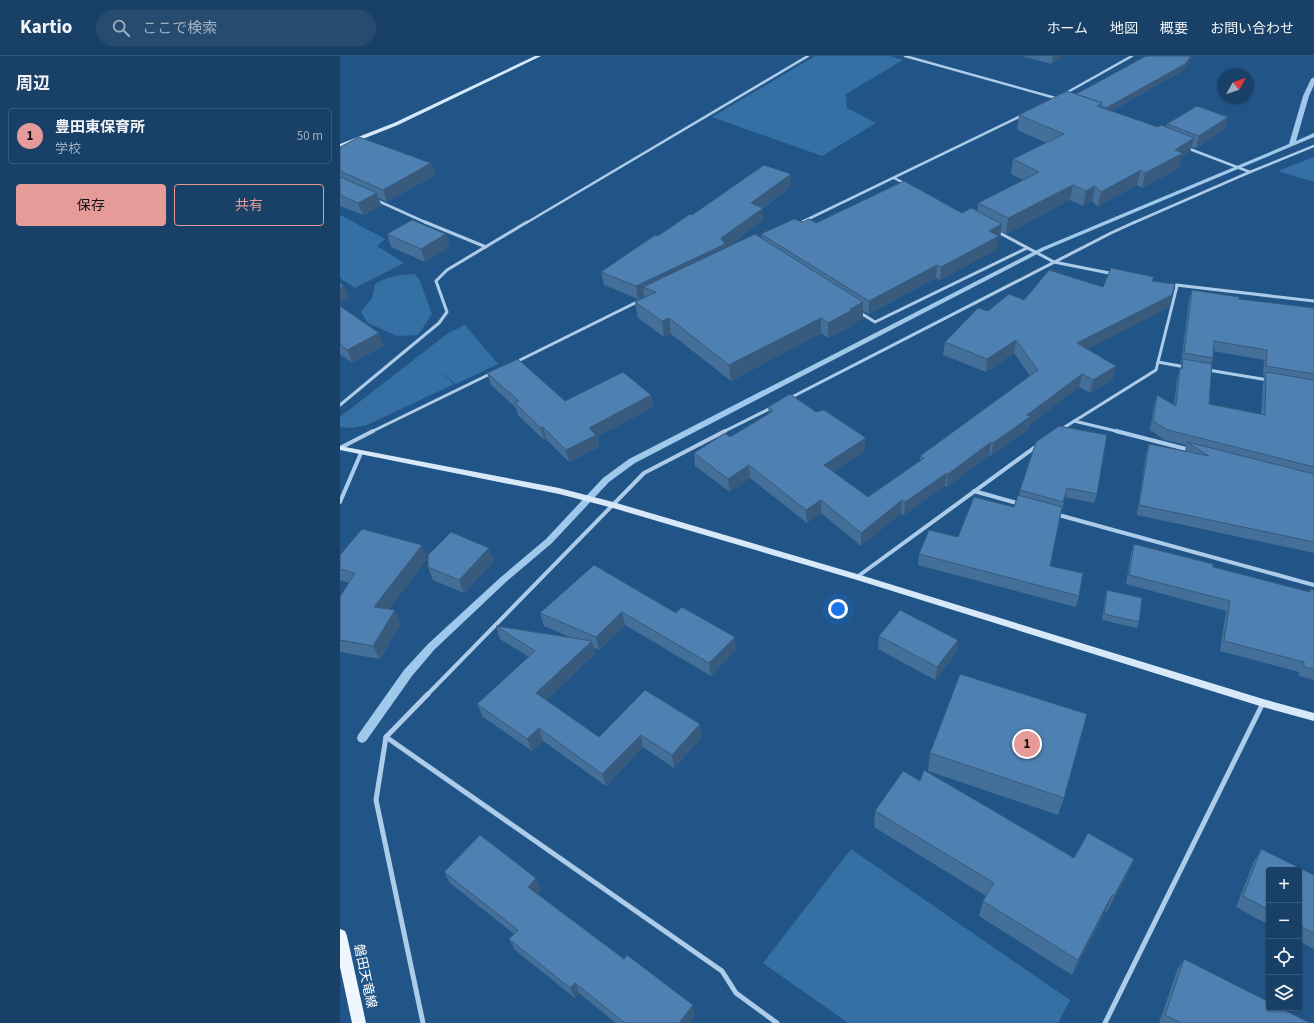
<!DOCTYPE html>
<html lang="ja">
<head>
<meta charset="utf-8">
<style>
	:root { --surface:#194066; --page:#264b6f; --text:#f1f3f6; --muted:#9fafbf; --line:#37597a; --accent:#e69b98 }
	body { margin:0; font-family:"Source Sans 3","Noto Sans JP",sans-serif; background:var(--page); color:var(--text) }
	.controls { position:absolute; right:12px; bottom:12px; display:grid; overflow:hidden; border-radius:4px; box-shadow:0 1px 3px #0004 }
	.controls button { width:36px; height:36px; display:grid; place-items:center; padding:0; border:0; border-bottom:1px solid var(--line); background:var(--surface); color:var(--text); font:20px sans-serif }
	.compass { position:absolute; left:878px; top:12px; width:36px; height:36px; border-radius:50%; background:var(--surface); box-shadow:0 1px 3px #0004; rotate:50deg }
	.you { position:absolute; left:498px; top:553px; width:14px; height:14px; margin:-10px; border:3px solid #fff; border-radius:50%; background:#1a73e8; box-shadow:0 0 0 6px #1a73e833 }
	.badge { display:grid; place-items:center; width:26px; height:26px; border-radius:50%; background:var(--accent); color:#111; font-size:13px; font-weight:700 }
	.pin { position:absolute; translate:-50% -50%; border:2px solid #fff; box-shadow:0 1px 4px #0006 }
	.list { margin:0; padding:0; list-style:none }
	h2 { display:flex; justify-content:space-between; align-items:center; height:52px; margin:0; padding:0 16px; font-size:17px }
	h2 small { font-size:13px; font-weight:400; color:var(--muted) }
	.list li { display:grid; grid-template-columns:26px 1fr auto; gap:12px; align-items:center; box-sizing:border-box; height:56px; margin:0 8px 8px; padding:0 8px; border:1px solid var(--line); border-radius:4px }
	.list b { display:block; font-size:15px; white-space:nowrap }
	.list p { margin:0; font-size:13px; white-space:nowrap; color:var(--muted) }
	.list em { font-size:13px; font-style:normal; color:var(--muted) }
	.actions { display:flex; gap:8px; padding:12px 16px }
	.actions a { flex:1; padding:9px 0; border:1px solid var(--accent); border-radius:4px; text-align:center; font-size:14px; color:var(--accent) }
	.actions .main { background:var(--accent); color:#111 }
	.icon { flex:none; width:22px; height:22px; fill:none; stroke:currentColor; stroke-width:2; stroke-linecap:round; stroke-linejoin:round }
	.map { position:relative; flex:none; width:974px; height:967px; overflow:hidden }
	header { display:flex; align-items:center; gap:24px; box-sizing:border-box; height:56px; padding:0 20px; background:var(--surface); border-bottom:1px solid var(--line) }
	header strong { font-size:19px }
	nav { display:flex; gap:22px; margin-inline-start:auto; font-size:14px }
	.search { width:280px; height:36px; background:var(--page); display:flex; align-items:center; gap:10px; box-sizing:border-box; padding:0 14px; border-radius:22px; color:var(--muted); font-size:15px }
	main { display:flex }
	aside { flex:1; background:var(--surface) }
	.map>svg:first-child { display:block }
	.green { fill:#3570a5 }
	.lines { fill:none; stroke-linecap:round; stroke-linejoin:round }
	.stream { fill:#a0c8eb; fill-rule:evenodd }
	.street-far3 { stroke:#acccea; stroke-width:2.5 }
	.street-far2 { stroke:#acccea; stroke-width:3 }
	.street-far1 { stroke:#acccea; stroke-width:4 }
	.street { stroke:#acccea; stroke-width:5 }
	.secondary { fill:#d7e8f8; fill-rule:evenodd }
	.primary { fill:#f0f6fe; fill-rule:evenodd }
	.wall { fill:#436f99; fill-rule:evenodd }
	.shaded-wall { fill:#375a7d }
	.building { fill:#4e81b2; stroke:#375a7d }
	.labels { text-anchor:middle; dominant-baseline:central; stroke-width:3.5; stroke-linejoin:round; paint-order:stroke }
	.near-street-label { font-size:13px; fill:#fff; stroke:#215588 }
</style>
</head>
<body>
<header>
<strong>Kartio</strong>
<div class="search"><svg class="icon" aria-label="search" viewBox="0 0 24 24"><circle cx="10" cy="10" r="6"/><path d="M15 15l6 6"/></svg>ここで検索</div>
<nav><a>ホーム</a><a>地図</a><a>概要</a><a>お問い合わせ</a></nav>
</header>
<main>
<aside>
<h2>周辺<small></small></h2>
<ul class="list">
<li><span class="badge">1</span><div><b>豊田東保育所</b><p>学校</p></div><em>50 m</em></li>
</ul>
<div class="actions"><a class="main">保存</a><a>共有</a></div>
</aside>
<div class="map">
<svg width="974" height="967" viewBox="0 0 974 967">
	<rect width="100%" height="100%" fill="#215588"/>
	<g class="green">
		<path d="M475 0H550L563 4 506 38 507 52 536 67 482 100 372 61Z"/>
		<path d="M974 101V126L938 115Z"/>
		<path d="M0 159 45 183 37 190 64 207 15 232 0 222Z"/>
		<path d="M75 218 80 225 92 258 78 279 57 280 28 267 21 256 32 242 35 228C48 220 60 219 75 218Z"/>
		<path d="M125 269 158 308 116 328 99 314 114 328 27 369 11 372 0 371V361L107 278Z"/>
		<path d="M511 793 730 944 718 967H508L423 907Z"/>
	</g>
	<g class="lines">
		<path class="stream" d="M974 21V29L969 40 956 85 974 77V81L705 194 295 407 269 426 212 487 167 525 94 594 72 620 26 685 22 687 18 685 17 682 18 679 64 614 88 588 161 521 206 483 263 422 289 403 701 192 949 88 963 40 971 23Z"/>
		<g class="street-far3">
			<path d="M565 0 719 43"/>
			<path d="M726 37 792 0"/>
			<path d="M847 92 910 116"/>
			<path d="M554 122 566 128"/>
			<path d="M36 144 87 167"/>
			<path d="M462 166 683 59"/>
			<path d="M186 167 468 0"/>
			<path d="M793 167 910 116 974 90"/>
		</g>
		<g class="street-far2">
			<path d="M85 166 146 191"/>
			<path d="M656 175 714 206 774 218"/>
			<path d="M836 229 974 245"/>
			<path d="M519 256 535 266 687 192"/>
			<path d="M818 306 845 311"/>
			<path d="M174 307 299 245"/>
			<path d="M868 314 928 324"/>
			<path d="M448 343 771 177 795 166"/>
			<path d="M0 349 99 267 107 256 96 225 107 214 187 166"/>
			<path d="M734 365 780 376"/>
			<path d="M720 374 816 314 837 230"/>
			<path d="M31 376 152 317"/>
			<path d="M383 376 433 351"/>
		</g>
		<g class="street-far1">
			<path d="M776 375 850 394"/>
			<path d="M0 392 33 375"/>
			<path d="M634 435 680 448"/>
			<path d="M0 446 21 397"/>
			<path d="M715 458 974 529"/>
			<path d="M517 521 698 389"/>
			<path d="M87 639 304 417 385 375"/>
		</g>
		<g class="street">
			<path d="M46 681 382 915 396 937 437 967"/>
			<path d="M83 967 36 744 46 681 88 638"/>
			<path d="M765 967 923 647"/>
		</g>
		<g class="secondary">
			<path d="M195 0H201L58 69 0 92V88L54 67Z"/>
			<path d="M0 390 219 432 273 446 517 518 923 643 974 657V665L923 651 517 524 273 452 219 438 0 394Z"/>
		</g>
		<path class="primary" d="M0 873 5 875 7 880 26 967H12L0 911Z"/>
	</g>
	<g class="wall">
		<path d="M682 0H723L711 8Z"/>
		<path d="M844 14 771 55 818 71H826L827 68 885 73 856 92 851 91 850 96 842 101 839 112 802 132 797 129 758 151 752 145 743 150 730 144 666 178 661 175 660 181 658 182 657 193 600 224 596 222 529 258 523 255V262L512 268V270L488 282 481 277 391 325 331 278 324 281 298 262 295 246 305 241 304 240 298 243 264 229 261 216 352 159 451 130 423 152V164L389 190 421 182V178L463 166 476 167 622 157 637 155 638 147 683 124 671 118 673 103 707 87 677 74 679 59 736 38Z"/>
		<path d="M0 91 91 107 95 119 47 146 39 142 41 149 23 159 0 150Z"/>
		<path d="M47 178H106L109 191 85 206 51 191Z"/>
		<path d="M814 221 812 225 829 251 747 293 773 323 750 337 739 331 689 369V373L651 400 649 399 607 431 605 430 564 459 561 457 521 490 481 457 467 467 410 422 390 436 355 410 354 397 390 381 429 358 428 351 525 395 493 416 528 441 580 405V400L690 320 674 297 646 316 603 299 605 286 648 255 684 244 763 231Z"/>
		<path d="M852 234 899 243 974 252V497L797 459 806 397 809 388 845 395 846 389 825 384 810 374 814 348 817 339 834 349 837 322 842 307H841L849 243ZM873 295 924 304 923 320H925L923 326 921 358 869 348 871 308 873 302Z"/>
		<path d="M0 250 44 290 12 307 0 298Z"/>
		<path d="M147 317 225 345 311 339 313 351 257 381 259 391 229 406 206 383 204 384 178 359 176 352 151 329Z"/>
		<path d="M696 386 757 438 754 447 725 441 710 510 739 540 736 551 578 509 579 498 618 481 674 451 679 439 680 434Z"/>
		<path d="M794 488 873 511 969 536 970 533 974 534V624L959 620V616L880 595 886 555 786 528 791 497Z"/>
		<path d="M0 499 88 502 49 553 61 567 40 603 0 596V541L9 527 0 524Z"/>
		<path d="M154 505 124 537 93 524 88 511Z"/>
		<path d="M254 509 396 593 371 620 285 569 259 594 253 591 255 598 206 644 259 681 305 634 362 681 334 712 303 691 266 730 203 685 192 695 143 661 137 648 189 601 160 583 156 570 230 581 204 570 200 557Z"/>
		<path d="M767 534 799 566 797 572 762 564 765 541Z"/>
		<path d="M539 580 618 584 616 597 595 624 538 593Z"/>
		<path d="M590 697 724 742 718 759 588 715Z"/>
		<path d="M580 725 734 802 794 803 787 819 767 856 766 855 732 919 639 860 643 845 646 840 534 771 535 755Z"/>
		<path d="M921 793 974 819V893L959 885V814H929V869L896 851 914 805Z"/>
		<path d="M104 816 201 833 197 838 355 959 349 967H276L239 937 235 942 175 894 169 883 174 878 110 827Z"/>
		<path d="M844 903 970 967H819L837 914Z"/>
	</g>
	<g class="shaded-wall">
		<path d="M713 0H723L711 8Z"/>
		<path d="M851 0H854L844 14 765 58 766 52Z"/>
		<path d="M888 61 885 73 856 92 859 80Z"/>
		<path d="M854 82 850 96 842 101 839 112 802 132 805 117 835 94Z"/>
		<path d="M91 107 95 119 47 146 43 134Z"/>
		<path d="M801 114 797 129 758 151 761 136Z"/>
		<path d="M451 118V130L411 160V147Z"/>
		<path d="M733 129 730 144 666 178 668 162Z"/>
		<path d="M755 130 752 145 743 150 746 135Z"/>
		<path d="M37 137 41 149 23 159 18 147Z"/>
		<path d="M423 152V164L385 193 303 231 304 240 298 243 296 230 381 182Z"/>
		<path d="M662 168 660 181 658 182 657 193 600 224 601 211 649 175Z"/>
		<path d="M106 178 109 191 85 206 81 193Z"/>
		<path d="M597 209 596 222 529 258V245Z"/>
		<path d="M4 230 9 243 0 247V232Z"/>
		<path d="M832 239 829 251 734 300 737 287Z"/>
		<path d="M523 246V262L512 268V270L488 282V267L510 253Z"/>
		<path d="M329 262 331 278 324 281 322 265Z"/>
		<path d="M481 262V277L391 325 389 309Z"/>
		<path d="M39 277 44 290 12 307 7 294Z"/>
		<path d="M676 284 674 297 646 316 647 303Z"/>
		<path d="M776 310 773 323 750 337 753 324Z"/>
		<path d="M742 318 739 331 689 369V373L651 400 653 387 687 359Z"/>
		<path d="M311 339 313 351 257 381 259 391 229 406 226 394 249 372Z"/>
		<path d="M203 371 206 383 204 384 201 372Z"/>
		<path d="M526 382 525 395 484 422V409Z"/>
		<path d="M651 386 649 399 607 431 608 418Z"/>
		<path d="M409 409 410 422 390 436 388 423Z"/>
		<path d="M607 417 605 430 564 459 565 446Z"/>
		<path d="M481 444V457L467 467 466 454Z"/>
		<path d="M562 444 561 457 521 490V477Z"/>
		<path d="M82 489 88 502 41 564 34 551Z"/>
		<path d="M149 492 154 505 124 537 119 524Z"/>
		<path d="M55 554 61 567 40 603 33 590Z"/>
		<path d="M282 556 285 569 259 594 256 581Z"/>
		<path d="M395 581 396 593 371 620 369 607Z"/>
		<path d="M618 584 616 597 595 624 597 611Z"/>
		<path d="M252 585 255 598 201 650 196 637Z"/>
		<path d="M360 668 362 681 334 712 332 699Z"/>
		<path d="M199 672 203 685 192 695 187 683Z"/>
		<path d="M301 679 303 691 266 730 262 718Z"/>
		<path d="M794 803 787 819 767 856 774 840Z"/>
		<path d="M196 822 201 833 193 842 188 831Z"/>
		<path d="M772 839 766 855 732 919 738 904Z"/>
		<path d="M235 927 239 937 235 942 230 932Z"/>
		<path d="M353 949 355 959 349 967H339Z"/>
	</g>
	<g class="building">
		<path d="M806 0H851L845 8 766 52 761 50 762 47 736 38Z"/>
		<path d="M727 35 762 47 757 50 818 71 821 69 854 82 835 94 843 97 805 117 801 114 761 136 755 130 746 135 733 129 668 162 638 147 699 116 673 103 724 78 679 59Z"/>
		<path d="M857 50 888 61 859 80 827 68Z"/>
		<path d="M19 81 91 107 43 134 0 115V91Z"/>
		<path d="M424 109 451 118 411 147 423 152 381 182 385 188 296 230 261 216 315 179 318 180 350 158 352 159Z"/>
		<path d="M0 121 37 137 18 147 0 139Z"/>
		<path d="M564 125 622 157 631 152 662 168 649 175 659 180 601 211 597 209 529 245 421 178 454 163 463 166 469 163 476 167Z"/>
		<path d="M72 164 106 178 81 193 47 178Z"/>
		<path d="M415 178 523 246 510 253 512 254 488 267 481 262 389 309 329 262 322 265 295 246 316 236 303 231Z"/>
		<path d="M771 212 814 221 812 225 835 228 832 239 737 287 776 310 753 324 742 318 687 359 691 360 653 387 651 386 608 418 607 417 565 446 562 444 521 477 481 444 466 454 409 409 388 423 354 397 385 377 390 381 433 355 428 351 450 338 476 356 484 354 526 382 484 409 528 441 584 402 580 400 698 314 676 284 647 303 605 286 638 252 648 255 669 238 684 244 709 214 763 231Z"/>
		<path d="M0 227 4 230 0 232Z"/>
		<path d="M852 234 899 241V243L974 252V318L926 310 927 294 874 285 873 302 844 297Z"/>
		<path d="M0 250 39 277 7 294 0 288Z"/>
		<path d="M178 303 225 345 283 316 311 339 249 372 256 379 226 394 203 371 201 372 175 347 179 345 147 317Z"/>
		<path d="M843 303 872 308 869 348 925 359 926 316 974 324V411L828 374 813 365 817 339 836 350 840 312 842 313Z"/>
		<path d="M719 370 767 379 757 438 727 432 723 446 680 434 696 386Z"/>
		<path d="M847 386 974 418V486L799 449 809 388 869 400Z"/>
		<path d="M678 439 722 451 710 510 743 517 739 540 579 498 589 474 618 481 634 441 674 451Z"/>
		<path d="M22 473 82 489 34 551 55 554 33 590 0 584V541L15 517 0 513V499Z"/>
		<path d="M111 476 149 492 119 524 88 511V499Z"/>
		<path d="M794 488 873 508V511L970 536V533L974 534V613L964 611V606L884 585 890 545 789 519Z"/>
		<path d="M254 509 336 557 342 551 395 581 369 607 282 556 256 581 200 557Z"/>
		<path d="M767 534 802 542 799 566 764 558Z"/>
		<path d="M560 554 618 584 597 611 539 580Z"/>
		<path d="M156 570 252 585 196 637 259 681 305 634 360 668 332 699 301 679 262 718 199 672 187 683 137 648 195 595Z"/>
		<path d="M620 618 747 658 724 742 590 697Z"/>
		<path d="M584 714 734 802 748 777 794 803 774 840 772 839 738 904 643 845 654 827 535 755 563 715 580 725Z"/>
		<path d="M140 779 196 822 188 831 284 903 287 899 353 949 339 967H285L235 927 230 932 169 883 178 874 104 816Z"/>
		<path d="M921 793 974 819V877L959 870V814H929V854L903 840Z"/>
		<path d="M844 903 929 946V952H940L970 967H841L825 959Z"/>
	</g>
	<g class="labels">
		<g class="near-street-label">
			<text transform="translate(25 920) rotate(78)">磐田天竜線</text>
		</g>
	</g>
</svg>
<div class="controls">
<button>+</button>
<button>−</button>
<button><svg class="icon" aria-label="locate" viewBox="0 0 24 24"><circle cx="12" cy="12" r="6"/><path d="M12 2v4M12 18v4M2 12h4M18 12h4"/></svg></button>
<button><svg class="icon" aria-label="layers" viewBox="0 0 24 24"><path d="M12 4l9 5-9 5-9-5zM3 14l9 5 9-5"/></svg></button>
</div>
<svg class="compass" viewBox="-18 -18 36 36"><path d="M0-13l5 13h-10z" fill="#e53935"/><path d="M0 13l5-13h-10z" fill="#9fafbf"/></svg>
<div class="you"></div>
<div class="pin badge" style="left:687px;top:688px">1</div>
</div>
</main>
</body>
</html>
